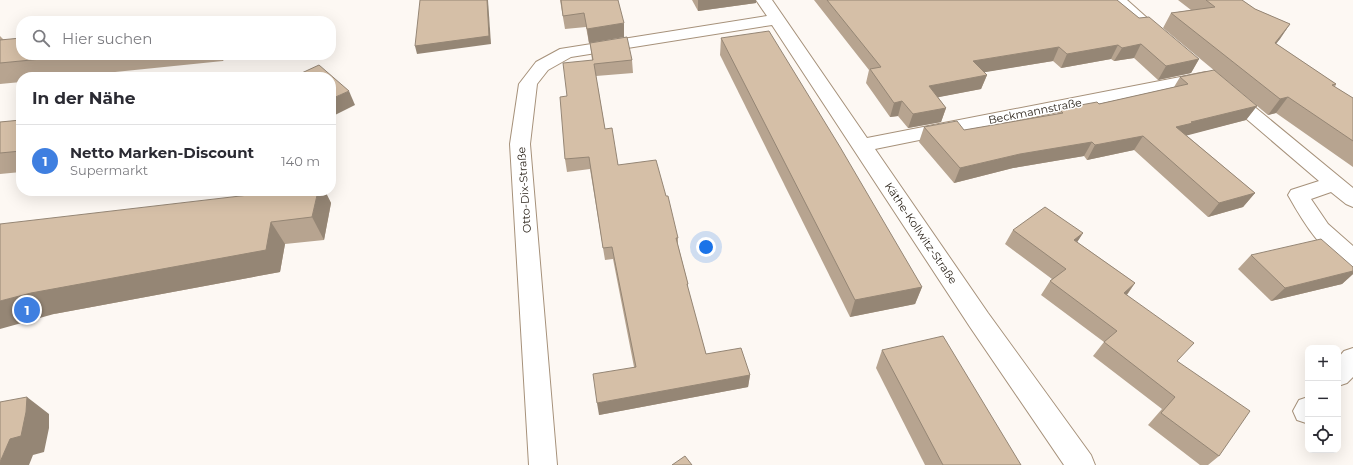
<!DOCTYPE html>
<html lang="de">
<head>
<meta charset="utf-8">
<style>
	:root { --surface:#fff; --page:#f7f7f7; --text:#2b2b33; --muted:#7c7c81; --line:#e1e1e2; --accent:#3c7c8f }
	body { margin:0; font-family:Montserrat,sans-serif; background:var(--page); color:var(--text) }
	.controls { position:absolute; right:12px; bottom:12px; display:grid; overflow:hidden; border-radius:8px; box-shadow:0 4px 16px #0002 }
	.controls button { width:36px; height:36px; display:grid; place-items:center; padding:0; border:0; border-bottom:1px solid var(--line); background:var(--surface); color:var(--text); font:20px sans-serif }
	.you { position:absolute; left:706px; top:247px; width:14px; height:14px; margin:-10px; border:3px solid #fff; border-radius:50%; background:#1a73e8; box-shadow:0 0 0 6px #1a73e833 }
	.badge { display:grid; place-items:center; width:26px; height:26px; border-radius:50%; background:var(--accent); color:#fff; font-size:13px; font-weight:700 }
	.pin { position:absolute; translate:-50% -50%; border:2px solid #fff; box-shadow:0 1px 4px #0006 }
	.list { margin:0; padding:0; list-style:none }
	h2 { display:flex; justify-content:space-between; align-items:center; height:52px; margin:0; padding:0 16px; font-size:17px }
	h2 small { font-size:13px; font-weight:400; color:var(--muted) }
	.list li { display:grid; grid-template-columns:26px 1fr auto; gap:12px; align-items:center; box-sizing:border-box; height:72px; padding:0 16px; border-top:1px solid var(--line) }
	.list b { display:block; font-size:15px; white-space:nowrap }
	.list p { margin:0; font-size:13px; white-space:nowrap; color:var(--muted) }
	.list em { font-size:13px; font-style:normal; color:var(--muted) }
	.icon { flex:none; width:22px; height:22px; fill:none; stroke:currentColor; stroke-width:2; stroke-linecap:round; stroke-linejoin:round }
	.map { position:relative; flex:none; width:1353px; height:465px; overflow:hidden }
	.search { position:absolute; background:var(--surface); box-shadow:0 4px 16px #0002; left:16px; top:16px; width:320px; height:44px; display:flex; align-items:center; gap:10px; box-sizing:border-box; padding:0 14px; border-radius:16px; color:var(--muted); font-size:15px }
	.panel { position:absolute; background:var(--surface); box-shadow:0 4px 16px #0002; left:16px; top:72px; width:320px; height:124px; border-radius:16px }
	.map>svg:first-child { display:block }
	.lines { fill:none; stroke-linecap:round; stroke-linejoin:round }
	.street-casing { stroke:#a6917a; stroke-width:2 }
	.street { fill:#fff; fill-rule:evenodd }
	.wall { fill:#b7a490 }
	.shaded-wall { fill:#958675 }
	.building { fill:#d5bfa7; stroke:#958675 }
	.labels { text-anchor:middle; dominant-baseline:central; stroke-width:3; stroke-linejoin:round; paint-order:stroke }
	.street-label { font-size:11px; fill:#2c241b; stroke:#fff }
</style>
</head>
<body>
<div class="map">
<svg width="1353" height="465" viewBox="0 0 1353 465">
	<rect width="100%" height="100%" fill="#fdf8f3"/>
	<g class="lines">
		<g class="street-casing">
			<g id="street">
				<path d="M756 0H772L867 138 1206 72 1212 73 1215 77 1212 81 1206 82 875 149 988 313 1091 455 1095 465H1064L970 327 772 25 571 57 548 70 537 84 530 144 557 465H529L510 144 519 84 536 62 560 49 767 16Z"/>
				<path d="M1109 0H1127L1164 33 1162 37 1156 38 1150 37Z"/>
				<path d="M1228 88 1234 90 1353 188V207L1346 204 1331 192 1311 199 1328 224 1353 246V268C1325 259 1302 220 1288 195L1291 190 1319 181 1222 98 1219 94 1222 90Z"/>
				<path d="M1353 348V377L1347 383 1338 386V358L1344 351Z"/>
				<path d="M1308 397V422L1306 423 1297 420 1293 411 1299 400Z"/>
			</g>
		</g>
		<use href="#street" class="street"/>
	</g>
	<g class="wall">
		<path d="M560 0H618L624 37 589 43 586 27 565 29Z"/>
		<path d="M692 0H756V3L698 11Z"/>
		<path d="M814 0H1117L1139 18 1199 59 1191 73 1158 80 1134 58 1114 61 1111 59 1061 68 1053 61 984 72 987 75 981 89 938 97 946 108 941 122 908 128 898 116 890 117 866 83 869 70Z"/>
		<path d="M1178 0H1242L1255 9 1290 24 1276 44 1336 84 1335 87 1353 98V167L1276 113 1268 115 1163 28 1171 13 1191 10Z"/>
		<path d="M0 36 3 39 21 55H225L223 61 66 77H21V82L0 84Z"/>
		<path d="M721 38 922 287 915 304 850 317 720 55Z"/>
		<path d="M590 43 632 60 633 73 596 76 605 129 618 165 666 196 678 238V245L688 284V290L706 354 750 375 748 387 599 415 634 367 613 259 605 260 590 169 567 172 565 159 567 96 592 60Z"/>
		<path d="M1180 77 1257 106 1246 120 1186 135 1255 193 1243 207 1208 217 1134 150 1087 160 1084 156 1013 168 954 183 919 142 924 127 964 130 1057 114 1059 109 1099 104 1174 87Z"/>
		<path d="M21 120V172L0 174V122Z"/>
		<path d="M266 191H325L331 203 324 240 285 244 280 272 54 314 266 193Z"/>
		<path d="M1013 230 1083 233 1077 242 1135 283 1127 295 1177 361 1219 456 1208 465H1200L1148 425 1162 409 1093 356 1104 342 1041 295 1050 281 1052 279 1005 244Z"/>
		<path d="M1251 255 1353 267V274L1342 284 1271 301 1238 269Z"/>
		<path d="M882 350 1021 465H925L876 368Z"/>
	</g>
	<g class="shaded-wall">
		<path d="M487 0H488L491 44 417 54 415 46Z"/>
		<path d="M698 0H756V3L698 11Z"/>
		<path d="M624 23V37L589 43 587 29Z"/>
		<path d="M1290 24 1280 39 1264 58 1275 43Z"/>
		<path d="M1141 44 1134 58 1114 61 1122 48Z"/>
		<path d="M1118 45 1111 59 1061 68 1067 54Z"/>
		<path d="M1059 47 1053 61 968 75 973 61Z"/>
		<path d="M220 55H225L223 61Z"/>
		<path d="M1199 59 1191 73 1158 80 1166 66Z"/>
		<path d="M987 75 981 89 924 100 929 86Z"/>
		<path d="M349 91 355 105 331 117V99Z"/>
		<path d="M1288 97 1276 113 1268 115 1280 99Z"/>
		<path d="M902 101 898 116 890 117 894 103Z"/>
		<path d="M1257 106 1246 120 1185 136 1176 127 1191 122Z"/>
		<path d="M946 108 941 122 908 128 913 114Z"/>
		<path d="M1143 136 1134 150 1087 160 1095 145Z"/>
		<path d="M1092 142 1084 156 1013 168 954 183 960 168 1020 154Z"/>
		<path d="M318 191H325L331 203 324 240 312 217Z"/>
		<path d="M1255 193 1243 207 1208 217 1219 203Z"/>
		<path d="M271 222 285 244 280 272 54 314 0 329V301Z"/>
		<path d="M1083 233 1074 247V240Z"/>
		<path d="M1353 271V274L1342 284 1271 301 1285 288Z"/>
		<path d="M1135 283 1125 297 1124 293Z"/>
		<path d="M922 287 915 304 850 317 855 300Z"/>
		<path d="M750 375 748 387 599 415 597 403Z"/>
		<path d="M27 397 49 414V428L44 452 33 455 29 465H0V462Z"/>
	</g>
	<g class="building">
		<path d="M420 0H487L489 36 415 46Z"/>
		<path d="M561 0H618L624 23 587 29 584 13 563 16Z"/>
		<path d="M827 0H1117L1139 18 1149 17 1199 59 1166 66 1141 44 1122 48 1118 45 1067 54 1059 47 973 61 987 75 929 86 946 108 913 114 902 101 894 103 870 69 881 67Z"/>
		<path d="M1206 0H1242L1255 9 1290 24 1275 43 1336 84 1332 85 1353 98V141L1288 97 1280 99 1171 13 1215 7Z"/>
		<path d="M223 19 222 21H197Z"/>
		<path d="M769 31 840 147 922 287 855 300 721 38Z"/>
		<path d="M627 37 632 60 594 64 605 129 612 128 618 165 656 160 666 196H668L678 238H676L688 284H687L706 354 741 348 750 375 597 403 593 374 636 367 612 247 603 248 589 157 565 159 560 97 567 96 563 63 593 60 590 43Z"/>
		<path d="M21 38V55H83L0 63V40Z"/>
		<path d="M319 65 349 91 331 99V77H293Z"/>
		<path d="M1214 70 1257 106 1191 122 1193 123 1176 127 1255 193 1219 203 1143 136 1095 145 1092 142 1020 154 960 168 924 127 957 121 964 130 1063 113 1059 109 1097 102 1099 104 1188 84 1180 77Z"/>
		<path d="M21 120V151L0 153V122Z"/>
		<path d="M266 191H318L312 217 271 222 266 250 31 293 0 301V224L266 193Z"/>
		<path d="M1045 207 1083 233 1074 240 1135 283 1124 293 1194 343 1177 361 1250 411 1219 456 1161 413 1175 397 1104 342 1117 331 1050 281 1066 269 1013 230Z"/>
		<path d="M1321 239 1353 267V271L1285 288 1251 255Z"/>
		<path d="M943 336 1021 465H943L882 350Z"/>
		<path d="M27 397 26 412 21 436 10 439 0 462V402Z"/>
		<path d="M685 456 692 465H672Z"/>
	</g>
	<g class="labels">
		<g class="street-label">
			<text transform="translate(1035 111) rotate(-11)">Beckmannstraße</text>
			<text transform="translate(524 190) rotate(-94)">Otto-Dix-Straße</text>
			<text transform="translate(921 233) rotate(56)">Käthe-Kollwitz-Straße</text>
		</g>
	</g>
</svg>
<div class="controls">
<button>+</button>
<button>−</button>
<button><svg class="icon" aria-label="locate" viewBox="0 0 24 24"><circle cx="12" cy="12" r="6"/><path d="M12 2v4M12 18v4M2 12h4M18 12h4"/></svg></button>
</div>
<div class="you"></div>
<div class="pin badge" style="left:27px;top:310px;background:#3f7fe0">1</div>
<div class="search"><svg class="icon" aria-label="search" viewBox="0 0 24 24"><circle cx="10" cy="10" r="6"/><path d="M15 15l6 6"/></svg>Hier suchen</div>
<section class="panel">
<h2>In der Nähe<small></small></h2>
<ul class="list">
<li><span class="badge" style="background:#3f7fe0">1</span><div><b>Netto Marken-Discount</b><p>Supermarkt</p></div><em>140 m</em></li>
</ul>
</section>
</div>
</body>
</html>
